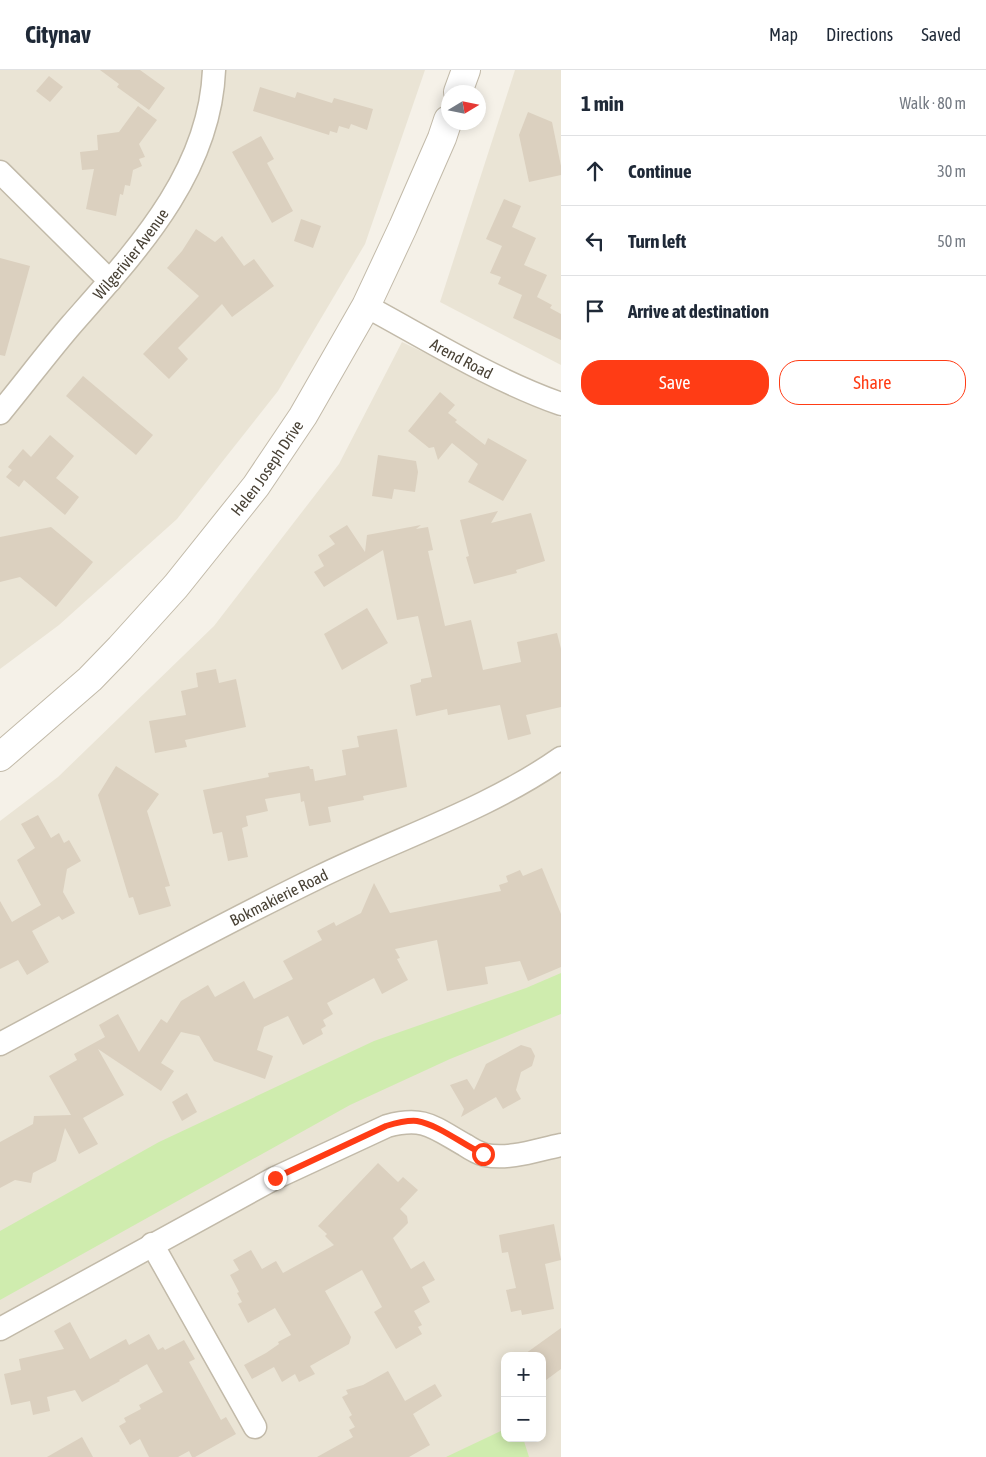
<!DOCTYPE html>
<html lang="en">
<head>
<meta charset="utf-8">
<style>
	:root { --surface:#fff; --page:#f6f6f7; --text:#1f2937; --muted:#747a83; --line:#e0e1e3; --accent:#ff3c15 }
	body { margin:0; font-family:"Asap Condensed",sans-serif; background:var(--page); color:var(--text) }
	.controls { position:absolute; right:15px; bottom:15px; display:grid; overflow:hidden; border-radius:10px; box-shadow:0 2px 12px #0003 }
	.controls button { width:45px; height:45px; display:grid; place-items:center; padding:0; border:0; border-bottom:1px solid var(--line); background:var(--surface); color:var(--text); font:25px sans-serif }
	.compass { position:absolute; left:441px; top:15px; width:45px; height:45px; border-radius:50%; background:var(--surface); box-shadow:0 2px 12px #0003; rotate:80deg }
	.stop { position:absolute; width:15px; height:15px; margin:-11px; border:4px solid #ff3c15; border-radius:50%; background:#fff }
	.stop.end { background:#ff3c15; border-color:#fff; box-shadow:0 1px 5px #0008 }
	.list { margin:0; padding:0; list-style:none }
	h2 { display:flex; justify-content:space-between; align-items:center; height:65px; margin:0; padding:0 20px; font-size:21px }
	h2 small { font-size:16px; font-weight:400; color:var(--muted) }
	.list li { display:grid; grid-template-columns:32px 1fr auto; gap:15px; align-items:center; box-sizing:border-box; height:70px; padding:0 20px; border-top:1px solid var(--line) }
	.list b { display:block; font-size:19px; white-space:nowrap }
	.list em { font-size:16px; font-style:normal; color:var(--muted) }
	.actions { display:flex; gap:10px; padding:15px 20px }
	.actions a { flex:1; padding:11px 0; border:1px solid var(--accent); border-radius:20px; text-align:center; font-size:18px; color:var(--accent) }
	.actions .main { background:var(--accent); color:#fff }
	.icon { flex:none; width:28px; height:28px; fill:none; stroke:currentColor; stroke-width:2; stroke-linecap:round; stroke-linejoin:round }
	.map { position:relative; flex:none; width:561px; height:1387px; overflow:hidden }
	header { display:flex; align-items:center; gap:30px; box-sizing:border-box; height:70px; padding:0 25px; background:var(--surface); border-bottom:1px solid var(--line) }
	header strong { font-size:24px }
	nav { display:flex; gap:28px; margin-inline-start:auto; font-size:18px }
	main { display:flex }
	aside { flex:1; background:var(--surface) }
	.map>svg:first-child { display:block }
	.residential { fill:#eae4d5; fill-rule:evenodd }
	.green { fill:#cfecae }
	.building { fill:#dbd0bf }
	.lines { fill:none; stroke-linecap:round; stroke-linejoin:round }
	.minor-casing { stroke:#c2baa9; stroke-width:25 }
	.tertiary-casing { stroke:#c2baa9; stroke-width:30 }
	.minor { stroke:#fff; stroke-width:22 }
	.tertiary { stroke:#fff; stroke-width:28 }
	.route { stroke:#ff3c15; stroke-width:6 }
	.labels { text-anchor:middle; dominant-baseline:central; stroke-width:4; stroke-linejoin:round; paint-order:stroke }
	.street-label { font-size:16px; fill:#494236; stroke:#fff }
</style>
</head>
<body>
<header>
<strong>Citynav</strong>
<nav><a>Map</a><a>Directions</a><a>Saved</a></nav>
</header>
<main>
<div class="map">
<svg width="561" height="1387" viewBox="0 0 561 1387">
	<rect width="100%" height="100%" fill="#f5f1e8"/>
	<g class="residential">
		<path d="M0 0H425L365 174 278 321 177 449 59 555 0 599Z"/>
		<path d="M515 0H561V295L440 232Z"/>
		<path d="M402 272 561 348V1387H0V751L58 707 214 556 339 394ZM505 1286H542V1368H505Z"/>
	</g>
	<g class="green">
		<path d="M561 903V944L450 989 350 1035 0 1230V1161L159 1072 374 971 526 918Z"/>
		<path d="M505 1359V1368H523L529 1387H446Z"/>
	</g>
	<g class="building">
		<path d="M100 0H140L165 18 149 40 117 17 119 14Z"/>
		<path d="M49 6 63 17 50 32 36 21Z"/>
		<path d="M260 17 295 28 297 22 332 33 334 28 373 39 367 60 351 54 349 59 339 56 337 63 330 61 329 65 253 41Z"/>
		<path d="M138 36 157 50 139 74 145 87 139 89 142 96 133 100 130 116 125 115 123 125 120 124 116 146 86 139 94 99 82 100 80 82 98 80 97 65 119 62Z"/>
		<path d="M528 42 552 52 561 96V105L529 112 519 65Z"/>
		<path d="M261 66 274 89 267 93 293 141 272 153 232 82Z"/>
		<path d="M504 129 521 136 512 157 536 168 524 195 547 205 537 227 552 235 550 238 561 244V270L513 248 522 225 498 214 501 207 490 203 502 176 486 169Z"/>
		<path d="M301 149 321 156 313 178 294 171Z"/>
		<path d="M196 159 215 172 222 166 244 196 254 189 274 216 232 247 222 234 178 278 188 289 169 309 143 284 199 226 167 198 182 181Z"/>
		<path d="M0 188 30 196 5 286 0 285Z"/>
		<path d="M83 306 153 365 136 385 66 326Z"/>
		<path d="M440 322 455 335 448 343 457 350 455 352 485 375 488 368 527 390 503 431 468 412 478 394 452 373 438 390 434 377 429 378 408 361Z"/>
		<path d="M50 365 74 386 56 408 79 427 65 445 24 410 19 417 6 407 12 400 8 397 23 379 31 387Z"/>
		<path d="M378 385 416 391 418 402 415 422 394 419 392 429 372 426Z"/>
		<path d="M498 441 491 453 531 443 545 491 516 500 517 503 474 514 466 487 469 486 460 450Z"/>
		<path d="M347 455 365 482 367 465 421 455 416 459 428 457 433 480 428 481 445 556 471 550 483 600 521 592 517 572 557 563 561 579V637L526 645 531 664 508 670 500 635 448 645 447 639 416 646 410 615 421 612V609L432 607 418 546 397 550 383 480 324 517 314 502 324 496 318 485 335 474 329 466Z"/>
		<path d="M51 457 93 492 56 537 20 507 0 512V467Z"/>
		<path d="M367 538 388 573 342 600 324 564Z"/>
		<path d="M216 599 219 613 236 609 246 657 185 670 187 677 155 683 149 651 186 645 181 621 198 617 196 603Z"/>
		<path d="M397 659 407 717 363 726 364 730 328 737 331 752 309 756 304 731 301 732 300 723 265 729 268 741 246 746 248 756 242 758 248 787 228 791 222 762 213 764 203 720 269 707 268 703 309 696 310 699H313L315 711 346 705 342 680 359 677 357 666Z"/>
		<path d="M116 696 159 724 147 741 170 816 165 817 171 836 139 845 133 827 129 828 98 725Z"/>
		<path d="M38 745 51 768 59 763 64 773 69 770 81 791 67 799 63 822 75 843 62 850 59 846 32 861 49 892 27 905 18 890 0 899V831L12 852 41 835 17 790 35 778 21 754Z"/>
		<path d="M542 798 561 844V897L528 911 520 891 485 897 488 914 447 921 437 870 395 879 400 888 397 889 408 910 382 924 374 908 327 933 333 944 323 950 326 956 321 959 323 964 303 975 288 946 264 957 257 980 273 986 265 1009 214 991 199 966 181 962 161 993 174 1001 161 1021 98 979 124 1025 83 1048 98 1074 79 1084 65 1058 56 1091 33 1103 31 1113 15 1110 0 1118V1072L33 1054 34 1046 71 1045 49 1006 77 990 74 984 105 967 99 955 118 944 139 982 161 949 167 953 181 931 208 915 215 927 244 911 254 929 293 909 283 891 322 870 317 861 334 852 336 856 361 843 374 813 390 843 501 821 499 815 508 812 506 806 520 800 523 806Z"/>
		<path d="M521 975 531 978 535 986 532 996 521 1002 516 1020 521 1029 503 1039 496 1027 461 1047 464 1039 450 1015 467 1009 474 1020 486 994Z"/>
		<path d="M187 1023 197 1042 182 1051 172 1032Z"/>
		<path d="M378 1093 398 1112 403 1107 418 1120 400 1139 407 1146 408 1153 393 1168 411 1199 424 1191 435 1210 422 1217 430 1232 414 1241 422 1255 418 1257 422 1264 396 1279 374 1242 382 1237 362 1200 325 1221 351 1267 349 1274 310 1296 315 1304 299 1312 295 1304 282 1312 274 1297 252 1309 244 1295 266 1283 279 1274 278 1272 291 1265 275 1238 248 1253 238 1234 242 1232 237 1223 239 1222 230 1205 239 1200 233 1190 251 1180 262 1199 276 1191 283 1203 334 1175 325 1166 327 1164 318 1156Z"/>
		<path d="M554 1154 561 1190 545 1194 554 1239 522 1245 521 1240 511 1242 506 1220 516 1218 508 1182 502 1183 499 1165Z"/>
		<path d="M70 1252 90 1289 126 1269 129 1275 149 1264 158 1280 163 1277 165 1280 184 1270 195 1289 189 1292 221 1350 226 1347 236 1364 195 1387H192L189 1381 178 1387H149L140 1369 130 1375 119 1356 126 1352 124 1348 141 1339 139 1335 163 1322 147 1294 119 1310 120 1311 82 1332 75 1320 47 1327 50 1341 33 1345 30 1331 11 1335 4 1304 21 1300 19 1289 64 1279 54 1261Z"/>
		<path d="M561 1258V1299L542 1313V1286H522Z"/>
		<path d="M388 1301 405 1331 435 1314 442 1326 413 1344 430 1375 409 1387H317L353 1367 349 1360 355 1357 349 1347 352 1345 342 1327 348 1324 346 1320 363 1315Z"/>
		<path d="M82 1367 93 1387H47Z"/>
	</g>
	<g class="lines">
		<g class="minor-casing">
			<g id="minor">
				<path d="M0 102 110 211"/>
				<path id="s1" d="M366 236C429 270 493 310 561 334"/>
				<path id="s2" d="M0 343C24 314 47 283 72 254 136 181 210 103 214 0"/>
				<path id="s3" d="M0 974C105 918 210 860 317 808 398 768 487 740 561 688"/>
				<path d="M152 1174 255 1357"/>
				<path d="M0 1259 275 1108 387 1056C424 1046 433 1057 465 1075 471 1079 478 1083 485 1085 510 1090 537 1080 561 1075"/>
			</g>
		</g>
		<g class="tertiary-casing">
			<g id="tertiary">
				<path d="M458 22 466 0"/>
				<path id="s4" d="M0 687 90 609 120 578 176 516 256 416 303 346 366 236 403 157 442 68 448 50"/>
			</g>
		</g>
		<use href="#minor" class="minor"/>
		<use href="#tertiary" class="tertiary"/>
	</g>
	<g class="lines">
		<path class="route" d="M275 1108 386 1056C396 1053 407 1050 417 1051 439 1055 462 1074 483 1084"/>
	</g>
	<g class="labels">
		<g class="street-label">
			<text stroke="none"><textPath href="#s2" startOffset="206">Wilgerivier Avenue</textPath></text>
			<text stroke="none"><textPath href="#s1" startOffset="109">Arend Road</textPath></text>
			<text stroke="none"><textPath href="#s4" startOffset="395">Helen Joseph Drive</textPath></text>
			<text stroke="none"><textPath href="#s3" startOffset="315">Bokmakierie Road</textPath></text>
		</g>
	</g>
</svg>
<div class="controls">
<button>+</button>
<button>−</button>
</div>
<svg class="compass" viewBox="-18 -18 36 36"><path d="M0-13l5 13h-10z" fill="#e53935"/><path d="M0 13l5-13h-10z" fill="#747a83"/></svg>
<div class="stop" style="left:483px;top:1084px"></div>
<div class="stop end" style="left:275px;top:1108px"></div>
</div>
<aside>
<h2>1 min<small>Walk · 80 m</small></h2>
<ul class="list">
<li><svg class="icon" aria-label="ahead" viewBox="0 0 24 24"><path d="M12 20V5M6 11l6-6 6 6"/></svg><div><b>Continue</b></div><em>30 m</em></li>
<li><svg class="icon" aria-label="left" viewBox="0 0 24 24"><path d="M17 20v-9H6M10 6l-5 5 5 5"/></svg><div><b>Turn left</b></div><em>50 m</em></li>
<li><svg class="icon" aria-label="arrive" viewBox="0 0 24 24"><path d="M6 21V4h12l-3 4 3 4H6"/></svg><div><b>Arrive at destination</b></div></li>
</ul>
<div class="actions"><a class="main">Save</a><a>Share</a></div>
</aside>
</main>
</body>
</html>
